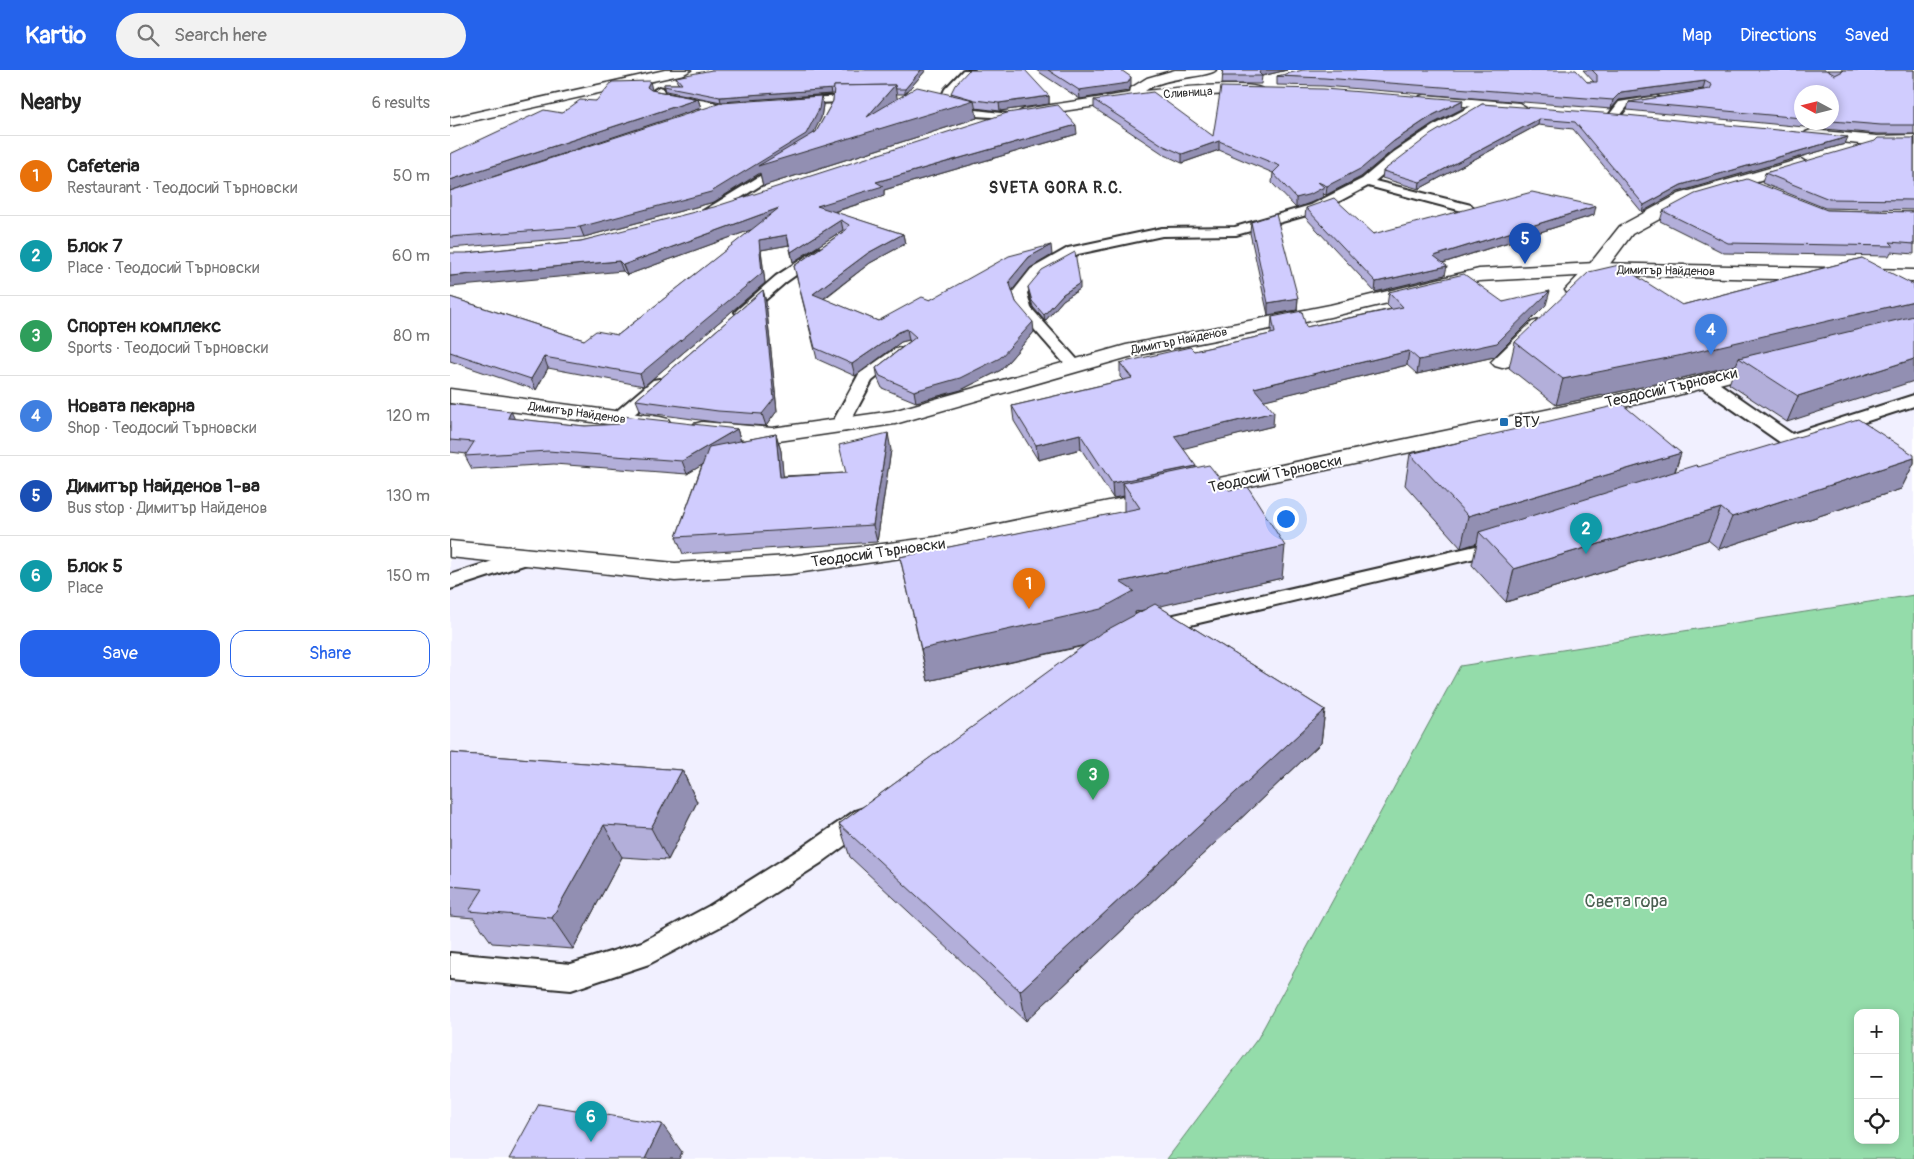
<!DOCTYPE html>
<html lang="en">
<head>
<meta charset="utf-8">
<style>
	:root { --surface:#fff; --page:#f2f2f2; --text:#222; --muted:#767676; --line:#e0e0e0; --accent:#2563eb }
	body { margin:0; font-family:Pangolin,sans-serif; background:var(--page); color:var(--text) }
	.controls { position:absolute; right:15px; bottom:15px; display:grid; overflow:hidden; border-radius:10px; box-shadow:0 2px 8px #0003 }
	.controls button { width:45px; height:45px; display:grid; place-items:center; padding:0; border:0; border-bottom:1px solid var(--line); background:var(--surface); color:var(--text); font:25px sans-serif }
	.compass { position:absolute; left:1344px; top:15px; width:45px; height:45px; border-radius:50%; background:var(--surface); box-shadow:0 2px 8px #0003; rotate:277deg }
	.you { position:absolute; left:835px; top:448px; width:18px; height:18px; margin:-12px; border:4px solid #fff; border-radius:50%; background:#1a73e8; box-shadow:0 0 0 8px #1a73e833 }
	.badge { display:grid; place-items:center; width:32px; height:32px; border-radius:50%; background:var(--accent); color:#fff; font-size:16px; font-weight:700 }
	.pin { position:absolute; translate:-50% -41px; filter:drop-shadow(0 1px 2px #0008) }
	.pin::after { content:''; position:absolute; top:26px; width:18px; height:15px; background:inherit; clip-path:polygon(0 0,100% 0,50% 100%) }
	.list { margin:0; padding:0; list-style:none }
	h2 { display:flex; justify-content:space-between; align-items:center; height:65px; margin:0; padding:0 20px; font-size:21px }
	h2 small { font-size:16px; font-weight:400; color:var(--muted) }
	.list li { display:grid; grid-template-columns:32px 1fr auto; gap:15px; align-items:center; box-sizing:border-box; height:80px; padding:0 20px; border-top:1px solid var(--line) }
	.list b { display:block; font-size:19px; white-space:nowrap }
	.list p { margin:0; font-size:16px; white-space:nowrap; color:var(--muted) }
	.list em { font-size:16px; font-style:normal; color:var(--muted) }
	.actions { display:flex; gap:10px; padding:15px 20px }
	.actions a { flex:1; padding:11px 0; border:1px solid var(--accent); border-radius:15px; text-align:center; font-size:18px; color:var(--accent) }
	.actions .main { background:var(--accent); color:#fff }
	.icon { flex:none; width:28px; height:28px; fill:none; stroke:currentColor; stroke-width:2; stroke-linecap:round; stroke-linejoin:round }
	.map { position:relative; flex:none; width:1464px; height:1089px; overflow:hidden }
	header { display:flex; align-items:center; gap:30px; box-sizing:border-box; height:70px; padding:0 25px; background:var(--accent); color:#fff }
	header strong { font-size:24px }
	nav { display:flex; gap:28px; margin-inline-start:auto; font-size:18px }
	.search { width:350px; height:45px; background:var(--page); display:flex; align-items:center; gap:12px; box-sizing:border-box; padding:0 18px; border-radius:28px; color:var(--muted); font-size:19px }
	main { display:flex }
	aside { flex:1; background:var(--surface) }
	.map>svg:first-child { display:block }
	.built { fill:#f1f0ff }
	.green { fill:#94dcaa; stroke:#60846a; fill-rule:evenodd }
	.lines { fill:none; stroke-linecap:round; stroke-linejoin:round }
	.service-casing { stroke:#2b2b2b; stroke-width:4 }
	.minor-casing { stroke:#2b2b2b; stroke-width:3 }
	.tertiary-casing { stroke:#2b2b2b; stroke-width:3 }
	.service { fill:#fff; fill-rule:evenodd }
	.minor { fill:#fff; fill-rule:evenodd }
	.tertiary { fill:#fff; fill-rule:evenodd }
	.wall { fill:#b3afda; stroke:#2b2b2b; fill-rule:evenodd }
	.shaded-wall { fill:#928fb2; stroke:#2b2b2b }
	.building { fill:#d0ccfe; stroke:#2b2b2b }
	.poi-dot { fill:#1f6fb2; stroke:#fff; stroke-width:2 }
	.labels { text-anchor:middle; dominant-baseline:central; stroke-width:4; stroke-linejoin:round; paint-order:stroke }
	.far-street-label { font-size:12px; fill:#2b2b2b; stroke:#fff }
	.street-label { font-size:15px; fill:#2b2b2b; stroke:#fff }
	.poi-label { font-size:15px; fill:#2b2b2b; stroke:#fff; text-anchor:start }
	.far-district-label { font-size:16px; font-weight:bold; letter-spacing:1px; fill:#2b2b2b; stroke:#fff }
	.near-park-label { font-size:18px; fill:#4a6051; stroke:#fff }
</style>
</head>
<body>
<header>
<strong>Kartio</strong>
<div class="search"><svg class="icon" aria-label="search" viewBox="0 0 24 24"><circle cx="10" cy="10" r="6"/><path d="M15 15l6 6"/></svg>Search here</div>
<nav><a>Map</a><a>Directions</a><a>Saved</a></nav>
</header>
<main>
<aside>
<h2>Nearby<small>6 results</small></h2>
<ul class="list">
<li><span class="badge" style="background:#e8710a">1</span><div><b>Cafeteria</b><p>Restaurant · Теодосий Търновски</p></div><em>50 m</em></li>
<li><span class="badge" style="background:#0f9aa8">2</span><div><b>Блок 7</b><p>Place · Теодосий Търновски</p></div><em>60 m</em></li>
<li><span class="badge" style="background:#2e9e5b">3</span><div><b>Спортен комплекс</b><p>Sports · Теодосий Търновски</p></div><em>80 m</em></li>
<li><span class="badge" style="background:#3f7fe0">4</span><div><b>Новата пекарна</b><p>Shop · Теодосий Търновски</p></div><em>120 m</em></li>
<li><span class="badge" style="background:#1a4fb4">5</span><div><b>Димитър Найденов 1-ва</b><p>Bus stop · Димитър Найденов</p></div><em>130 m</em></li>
<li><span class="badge" style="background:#0f9aa8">6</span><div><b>Блок 5</b><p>Place</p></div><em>150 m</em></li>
</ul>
<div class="actions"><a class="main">Save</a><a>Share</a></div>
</aside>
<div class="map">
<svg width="1464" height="1089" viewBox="0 0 1464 1089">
	<rect width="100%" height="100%" fill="#fff"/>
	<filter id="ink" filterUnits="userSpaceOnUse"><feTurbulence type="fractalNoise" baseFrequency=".02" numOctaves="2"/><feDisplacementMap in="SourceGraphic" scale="10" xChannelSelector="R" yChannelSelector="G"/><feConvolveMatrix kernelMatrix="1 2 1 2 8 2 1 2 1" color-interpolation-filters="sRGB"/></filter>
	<g filter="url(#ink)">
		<path class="built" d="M1464 260V525L1011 596 808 968 717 1089H0V479L225 502 340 495 807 408Z"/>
		<path class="green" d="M1464 525V1089H717L808 968 1010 596ZM1408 943H1445V1070H1408Z"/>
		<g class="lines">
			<g class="service-casing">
				<g id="service">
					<path d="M513 0H524L504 22 500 32 526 40 559 44V48L525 46 490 36 488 34 495 19Z"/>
					<path d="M209 17 213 18 214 23C226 27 272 32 278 37 268 46 218 31 204 27V20Z"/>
					<path d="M411 26 415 27V31L344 34 338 31 344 28Z"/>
					<path d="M1206 26 1212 29 1210 31 1177 37 1169 47H1161L1159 45 1169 32Z"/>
					<path d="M1031 31 1037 34 1035 36C995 58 960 81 925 111L1021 135 1023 138 1021 141 1016 142 918 116 871 141 786 165 712 166 628 184 591 205 577 223 581 238 633 296 625 301 619 299 569 242 562 223 581 199 618 178 712 158 785 157 861 135 912 109 944 82 983 56Z"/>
					<path d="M336 90 340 91 342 94 340 97 265 144 260 145 253 141Z"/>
					<path d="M369 178 376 182 374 185 336 212 298 245H288L285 242 288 239 326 206Z"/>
					<path d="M449 278 457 283 422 311 395 361H383L380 357 409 304 443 280Z"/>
					<path d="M1254 306 1260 307 1342 364 1464 325V336L1340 376 1334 375 1248 315 1246 311 1248 307Z"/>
					<path d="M209 309 215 310 217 314 215 318 174 353H162L159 349 162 345 203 310Z"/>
					<path d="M1052 470 1059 472 1062 476 1059 480 702 564 694 562 691 557 694 552 702 550Z"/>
					<path d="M73 481 80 483 83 488 80 493 0 519V505Z"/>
					<path d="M414 738 423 741 427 748 423 755 371 793 279 852 199 894 121 920 0 909V883L121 894 192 872 259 836 353 777 405 741Z"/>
				</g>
			</g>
			<g class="minor-casing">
				<g id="minor">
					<path d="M215 0H241L234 4 0 56V48Z"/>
					<path d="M725 0H766C759 8 713 6 695 21 712 19 806 9 814 20L807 24C728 23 652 35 574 47L567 43 574 39 680 23 681 18 697 8Z"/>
					<path d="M975 25 1069 33 1076 37 1069 41 970 32 968 29 970 26Z"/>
					<path d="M1361 60 1427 66 1464 65V75L1427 76 1356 68 1353 65 1356 62Z"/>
					<path d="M1351 89 1359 94 1357 97 1241 132 1182 164 1153 203 1132 224H1118L1115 220 1139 195 1170 156 1229 124Z"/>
					<path d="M1089 250 1096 252 1099 256 1096 260 1059 296 1052 298 1045 296 1041 292 1045 288 1082 252Z"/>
				</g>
			</g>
			<g class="tertiary-casing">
				<g id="tertiary">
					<path d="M1146 193 1464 200V212L1146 205 1029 211 880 247 679 287 445 354 322 372 252 366 244 364 241 359 244 354 252 352 322 358 443 341 676 275 880 235 1029 199Z"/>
					<path d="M1319 289 1326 291 1330 295 1326 299 1220 327 486 483 340 504 225 511 0 487V471L225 493 340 486 486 467 1220 314Z"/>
					<path d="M0 319 210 347 218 349 221 354 218 359 210 361 0 333Z"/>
				</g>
			</g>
			<use href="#service" class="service"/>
			<use href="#minor" class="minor"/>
			<use href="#tertiary" class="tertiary"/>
		</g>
		<g class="wall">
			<path d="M476 0 455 24H446L447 29 502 25 501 23 599 26V34L550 41 525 38 527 48 313 116 310 103 264 132 134 167 0 178V84L112 43 146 31 202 20 248 29 251 38 38 108 371 26 373 35 371 48 363 63 366 62 383 31 384 24 271 32 216 21 214 14H229L227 12 226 7Z"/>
			<path d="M586 0H671L681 16 678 21 630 29Z"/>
			<path d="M773 0H837L812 6 811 14H772Z"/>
			<path d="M1133 0H1376L1381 3 1377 0H1464V64H1427L1177 40 1179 32 1254 20 1253 19 1169 30 1161 39 873 16 827 15V6L1144 12ZM1352 22H1382V52H1352Z"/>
			<path d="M644 30 763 66 1012 39 982 54 943 80 911 107 876 125 873 124V127L860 133 846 138 822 113 823 103 769 80 732 93 715 85 644 38Z"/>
			<path d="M1032 34 1395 74 1228 122 1192 142 1123 59 1088 55 969 119 932 108 933 101Z"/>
			<path d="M627 64 434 120V126L384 142 453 164 455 174 420 193 374 229 428 251 480 230 602 185 580 198 562 220 566 232 584 262 551 300 511 320 466 332 432 318 428 309 426 298 460 271 459 270 451 272 405 306 367 289 344 196 394 161 393 160 343 192 339 175 311 180 315 213 194 316 98 298 86 320 0 291V227L134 270 168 265 303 159 177 205 173 201 17 183 131 171Z"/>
			<path d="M1464 68V140L1375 138 1312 113 1315 103Z"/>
			<path d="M856 138 923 164 1144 145 993 193 995 205 925 222 855 147Z"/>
			<path d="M1377 140 1464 142V184L1441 182 1439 186 1274 183 1210 151 1213 141Z"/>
			<path d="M801 152 848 228 847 240 818 245 800 163Z"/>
			<path d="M1412 188 1337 352 1279 314 1286 295 1220 311 1106 335 1059 298 1065 272 1232 235Z"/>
			<path d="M578 217 630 219 613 230 595 251 583 237 579 223Z"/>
			<path d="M313 220 316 232 327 341 316 356 272 353 191 342 186 330Z"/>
			<path d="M939 222 1053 232 1096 235 1044 287 967 304 957 295 814 330 823 356 733 378 746 398 832 508 708 536 875 640 871 673 576 951 400 787 389 754 634 576 478 611 450 487 674 442V426L663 428 631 379 588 390 564 351 562 336 673 310 670 307V293L744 281 821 264V261L822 247 856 257 941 239 937 235ZM694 540 685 544V542Z"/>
			<path d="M0 334 65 349 135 356 287 359 291 371 326 364 331 381 333 406 395 403 441 380 427 472 233 484 226 467 252 395 237 404 104 394 22 399 15 386 17 384 0 382Z"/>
			<path d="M1231 383 1225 402 1248 397 1464 388V393L1451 419 1269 479 1258 470 1056 532 1022 495 1027 473 1011 478 955 415 960 384Z"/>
			<path d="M0 683 232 700 247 732 218 790 172 787 123 879 42 873 24 848 0 846Z"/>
		</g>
		<g class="shaded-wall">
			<path d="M471 0H476L455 24V19Z"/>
			<path d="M811 0H837L812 6 809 3Z"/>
			<path d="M681 7V16L678 21 630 29 629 20Z"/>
			<path d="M200 11 202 20 200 25 197 17Z"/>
			<path d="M1255 11 1253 19 1169 30 1161 39 1163 30 1171 22Z"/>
			<path d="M445 15 448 33 524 30 527 48 313 116 310 103 264 132 134 167 130 157 371 26 373 35 371 48 358 74 417 47Z"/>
			<path d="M380 19 381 24 271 32 270 27Z"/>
			<path d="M599 26V34L550 41 549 33Z"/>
			<path d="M248 29 251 38 0 121V110Z"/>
			<path d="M1013 30 1012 39 982 54 943 80 911 107 876 125 877 116 983 45Z"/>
			<path d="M1089 49 1088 55 969 119 970 112Z"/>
			<path d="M626 55 627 64 434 120V126L370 146 367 136 426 112Z"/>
			<path d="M1398 67 1395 74 1228 122 1192 142 1194 135 1231 115Z"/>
			<path d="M769 71V80L732 93V84Z"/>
			<path d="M874 117 873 127 860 133 846 138V128Z"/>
			<path d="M1146 136 1144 145 983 196 984 186Z"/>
			<path d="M329 138 331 149 177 205 173 195Z"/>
			<path d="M391 150 393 160 343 192 341 182Z"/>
			<path d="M453 164 455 174 420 193 365 235 363 224 418 183Z"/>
			<path d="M337 165 339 175 311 180 315 213 194 316 190 304 309 170Z"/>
			<path d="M601 175 602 185 580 198 561 222 559 211 579 187Z"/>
			<path d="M169 191 173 201 0 217V206Z"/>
			<path d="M997 196 995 205 925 222 926 212Z"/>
			<path d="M630 213V219L613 230 595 251 594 245 613 224Z"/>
			<path d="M313 220 316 232 327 341 316 356 312 344Z"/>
			<path d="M1100 221 1096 235 1044 287 967 304 969 290Z"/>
			<path d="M848 228 847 240 818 245V233Z"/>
			<path d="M1464 231V253L1289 288 1286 295 1220 311 1106 335 1113 309Z"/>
			<path d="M583 252 584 262 551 300 511 320 466 332 464 321Z"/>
			<path d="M457 259 459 270 451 272 405 306 402 294 449 262Z"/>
			<path d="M959 281 957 295 803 333 804 318Z"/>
			<path d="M94 287 98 298 86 320 81 309Z"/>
			<path d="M1464 289V311L1337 352 1348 326Z"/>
			<path d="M61 341 67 354 58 348Z"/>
			<path d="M824 342 823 356 724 381V366Z"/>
			<path d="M287 359 291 372 237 404 232 391Z"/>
			<path d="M438 363 441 380 427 472 423 455Z"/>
			<path d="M326 364 331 381 335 424 330 407Z"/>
			<path d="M630 364 631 379 588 390 586 375Z"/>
			<path d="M1231 383 1220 415 1029 462 1027 473 1011 478 1018 446Z"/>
			<path d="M1464 388V393L1451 419 1269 479 1282 447Z"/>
			<path d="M746 396V410L673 413 674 426 663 428 662 413Z"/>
			<path d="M1271 438 1258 470 1056 532 1064 499Z"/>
			<path d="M835 476 832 508 685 542 686 554 653 571 478 611 471 579 670 512Z"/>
			<path d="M875 640 871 673 576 951 570 921Z"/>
			<path d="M232 700 247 732 218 790 201 758Z"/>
			<path d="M154 755 172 787 123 879 102 848Z"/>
			<path d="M212 1054 232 1082 229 1089H195Z"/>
		</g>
		<g class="building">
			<path d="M262 0H471L455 19H446L445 15 384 16V19L270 27 214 16V14H232L226 7Z"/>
			<path d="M519 0H575L599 26 549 33 525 30 501 23 505 15Z"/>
			<path d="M598 0H671L681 7 678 13 629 20Z"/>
			<path d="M773 0H811L809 3 812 6H772Z"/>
			<path d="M853 0H1126L1137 12H1147V5L1142 0H1376L1385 5 1393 1 1391 0H1464V55H1431L1382 51V22H1352V48L1179 32 1260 19 1262 15 1255 11 1171 22 1163 30 874 8 827 6Z"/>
			<path d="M200 11 197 17 201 20 248 29 0 110V84L94 40 112 43 130 30 146 31 162 12Z"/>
			<path d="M445 15 417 47 467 17 524 30 308 96 366 62 383 31 384 16Z"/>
			<path d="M771 17 874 19 1013 30 983 45 944 71 912 98 877 116 868 112 874 117 861 124 846 128 823 103 830 96 769 71 732 84 714 76 644 30 703 22 763 66Z"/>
			<path d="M371 26 369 39 356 64 261 122 130 157 0 167V121L271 33Z"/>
			<path d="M1032 34 1166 44 1398 67 1231 115 1194 135 1125 52 1089 49 970 112 933 101 980 65Z"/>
			<path d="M608 35 626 55 426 112 433 116 367 136 453 164 418 183 363 224 428 251 472 227 480 230 559 186 601 175 579 187 559 211 566 232 583 252 550 288 510 308 464 321 430 306 426 298 466 267 457 259 449 262 402 294 365 278 344 196 396 160 399 155 391 150 341 182 337 165 309 170 312 203 190 304 94 287 81 309 0 282V227L134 270 146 261 168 265 329 138 173 195 169 191 0 206V183H17L131 171 264 137 557 43Z"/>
			<path d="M1428 68H1464V130L1379 129 1315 103 1425 71Z"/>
			<path d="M1297 109 1377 140 1464 142V174L1440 172 1444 176 1278 173 1213 141 1245 124Z"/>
			<path d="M1082 122 1146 136 984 186 997 196 926 212 856 138 884 128 923 164Z"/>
			<path d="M826 144 848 228 818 233 801 152Z"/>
			<path d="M625 182 630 213 613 224 594 245 582 231 578 217 592 200Z"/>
			<path d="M1412 188 1464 215V231L1228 286 1113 309 1065 272 1139 202 1169 195 1232 235Z"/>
			<path d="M1014 204 1053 232 1100 221 1047 273 969 290 959 281 804 318 824 342 724 366 746 396 662 413 630 364 586 375 562 336 682 308 670 293 740 277 744 281 825 263 822 247 852 241 856 257 953 237 939 222Z"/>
			<path d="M313 220 324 329 312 344 268 341 186 330Z"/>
			<path d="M1464 246V289L1348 326 1289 288Z"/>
			<path d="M0 334 61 341 58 348 135 356 170 354 172 346 287 359 232 391 98 381 15 386 24 372 0 370Z"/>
			<path d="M1172 334 1231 383 1018 446 960 384Z"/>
			<path d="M1408 349 1464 385V388L1282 447 1271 438 1064 499 1029 462 1246 395 1248 397Z"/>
			<path d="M438 363 423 455 226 467 259 377 326 364 330 407 396 403 389 375Z"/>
			<path d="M759 395 779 420 798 417 835 476 670 512 684 521 651 539 471 579 450 487 690 438 673 413Z"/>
			<path d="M705 534 875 640 570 921 389 754 651 563Z"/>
			<path d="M0 683 232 700 201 758 154 755 102 848 19 841 33 819 0 816Z"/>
			<path d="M89 1034 212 1054 195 1089H59Z"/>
		</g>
	</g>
	<rect class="poi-dot" x="1049" y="347" width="10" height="10" rx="2.5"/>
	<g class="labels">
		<g class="far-street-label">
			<text transform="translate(738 23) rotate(-4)">Сливница</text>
			<text transform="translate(1216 201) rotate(1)">Димитър Найденов</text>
			<text transform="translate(729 271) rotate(-11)">Димитър Найденов</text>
			<text transform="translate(127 343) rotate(8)">Димитър Найденов</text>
		</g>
		<g class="street-label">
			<text transform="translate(1221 318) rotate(-13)">Теодосий Търновски</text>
			<text transform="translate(825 404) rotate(-12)">Теодосий Търновски</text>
			<text transform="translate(428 483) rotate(-8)">Теодосий Търновски</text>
		</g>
		<g class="poi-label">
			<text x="1064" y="352">ВТУ</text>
		</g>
		<g class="far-district-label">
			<text x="606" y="118">SVETA GORA R.C.</text>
		</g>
		<g class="near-park-label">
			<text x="1176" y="831">Света гора</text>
		</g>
	</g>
</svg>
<div class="controls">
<button>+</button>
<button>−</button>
<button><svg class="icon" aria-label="locate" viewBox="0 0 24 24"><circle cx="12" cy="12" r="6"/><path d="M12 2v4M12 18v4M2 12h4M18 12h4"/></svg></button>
</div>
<svg class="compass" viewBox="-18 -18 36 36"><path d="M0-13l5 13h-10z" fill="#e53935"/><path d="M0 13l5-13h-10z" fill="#767676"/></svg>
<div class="you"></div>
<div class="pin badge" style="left:579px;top:539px;background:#e8710a">1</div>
<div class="pin badge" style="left:1136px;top:484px;background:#0f9aa8">2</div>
<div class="pin badge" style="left:643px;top:730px;background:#2e9e5b">3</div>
<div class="pin badge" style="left:1261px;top:285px;background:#3f7fe0">4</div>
<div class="pin badge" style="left:1075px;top:194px;background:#1a4fb4">5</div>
<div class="pin badge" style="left:141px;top:1072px;background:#0f9aa8">6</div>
</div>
</main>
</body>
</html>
